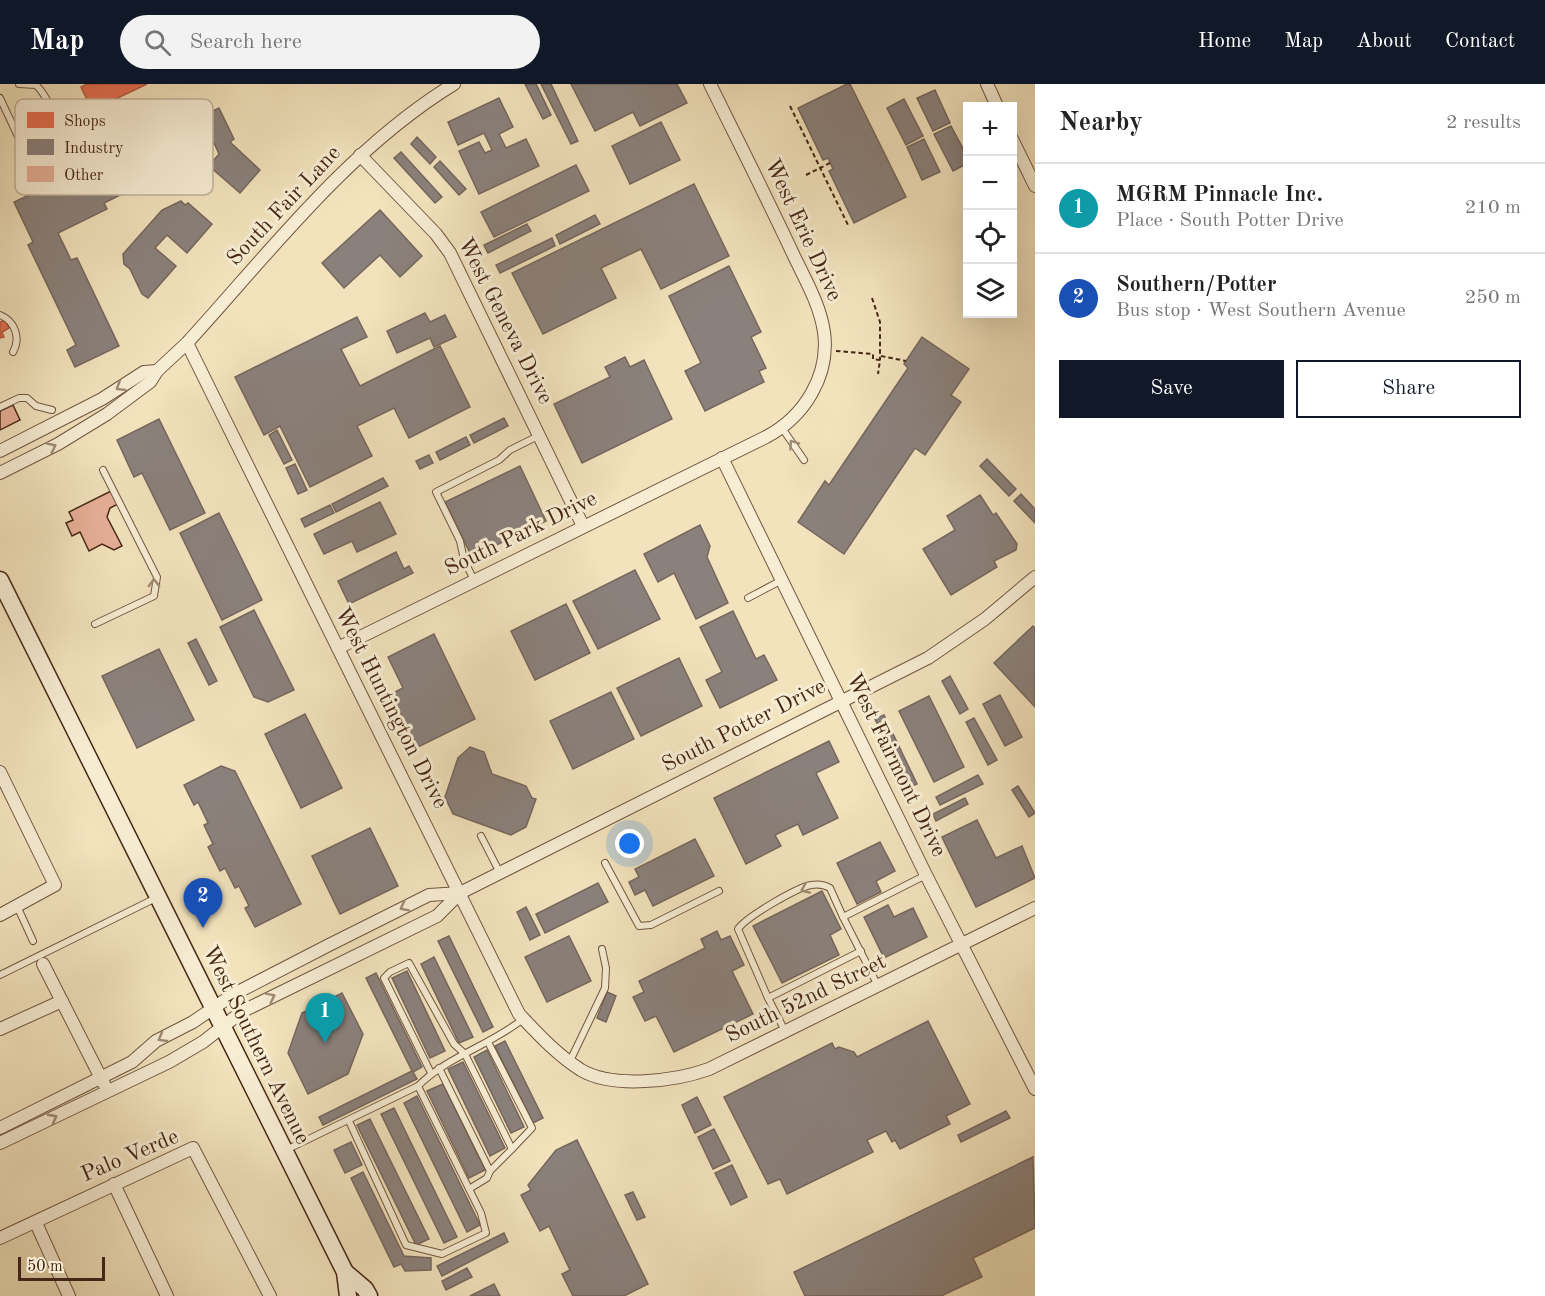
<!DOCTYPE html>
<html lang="en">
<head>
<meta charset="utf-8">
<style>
	:root { --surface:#fff; --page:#f2f2f2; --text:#222; --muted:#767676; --line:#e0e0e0; --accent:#111827 }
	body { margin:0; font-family:"Old Standard TT",serif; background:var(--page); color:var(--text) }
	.controls { position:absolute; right:18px; top:18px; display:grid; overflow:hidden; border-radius:0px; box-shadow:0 6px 24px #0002 }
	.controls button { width:54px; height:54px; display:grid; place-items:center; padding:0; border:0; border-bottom:2px solid var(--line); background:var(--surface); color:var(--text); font:30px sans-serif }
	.scale { position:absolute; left:18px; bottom:15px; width:87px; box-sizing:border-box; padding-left:6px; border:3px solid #462715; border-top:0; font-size:16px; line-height:21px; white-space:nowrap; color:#462715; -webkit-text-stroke:4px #f7edd4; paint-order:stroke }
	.you { position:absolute; left:630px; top:760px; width:21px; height:21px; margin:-15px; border:4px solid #fff; border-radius:50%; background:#1a73e8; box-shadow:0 0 0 9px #1a73e833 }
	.badge { display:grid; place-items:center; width:39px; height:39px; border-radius:50%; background:var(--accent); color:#fff; font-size:20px; font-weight:700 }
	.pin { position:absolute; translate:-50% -50px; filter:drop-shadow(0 2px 3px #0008) }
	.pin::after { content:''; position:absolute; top:32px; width:21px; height:18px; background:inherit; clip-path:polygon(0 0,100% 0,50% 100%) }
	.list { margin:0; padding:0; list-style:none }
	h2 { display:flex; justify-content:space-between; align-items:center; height:78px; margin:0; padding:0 24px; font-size:26px }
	h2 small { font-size:20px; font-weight:400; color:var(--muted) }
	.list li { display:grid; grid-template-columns:39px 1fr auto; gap:18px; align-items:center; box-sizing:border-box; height:90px; padding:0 24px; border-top:2px solid var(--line) }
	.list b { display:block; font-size:22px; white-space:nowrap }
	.list p { margin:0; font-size:20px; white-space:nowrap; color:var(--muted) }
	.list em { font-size:20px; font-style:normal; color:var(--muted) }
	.actions { display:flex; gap:12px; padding:18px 24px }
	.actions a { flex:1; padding:14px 0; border:2px solid var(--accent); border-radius:0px; text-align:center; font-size:21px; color:var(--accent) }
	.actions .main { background:var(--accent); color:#fff }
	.icon { flex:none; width:33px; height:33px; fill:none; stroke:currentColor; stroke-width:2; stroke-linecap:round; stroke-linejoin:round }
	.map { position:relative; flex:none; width:1035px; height:1212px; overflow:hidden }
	header { display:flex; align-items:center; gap:36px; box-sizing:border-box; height:84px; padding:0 30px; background:var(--accent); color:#fff }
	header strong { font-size:28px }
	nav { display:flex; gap:33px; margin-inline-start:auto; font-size:21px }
	.search { width:420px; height:54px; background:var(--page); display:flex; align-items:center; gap:15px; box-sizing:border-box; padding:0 21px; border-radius:33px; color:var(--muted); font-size:22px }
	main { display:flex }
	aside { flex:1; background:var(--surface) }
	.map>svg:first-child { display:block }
	.shops { fill:#e76f51; stroke:#b7593f; stroke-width:1.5 }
	.industry { fill:#8a817c; stroke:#76665d; stroke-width:1.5 }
	.building { fill:#e7af98; stroke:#462715; stroke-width:1.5 }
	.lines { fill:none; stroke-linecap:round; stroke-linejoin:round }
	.service-casing { stroke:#71563f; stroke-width:8 }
	.minor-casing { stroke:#71563f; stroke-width:14 }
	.secondary-casing { stroke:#462715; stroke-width:19 }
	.path { stroke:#462715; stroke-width:2; stroke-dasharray:4.5 3; stroke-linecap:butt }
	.service { stroke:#f7edd4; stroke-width:6 }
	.minor { stroke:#f7edd4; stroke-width:12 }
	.secondary { stroke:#f7edd4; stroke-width:16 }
	.oneway { stroke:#9e8a74 }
	.labels { text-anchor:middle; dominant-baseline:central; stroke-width:6; stroke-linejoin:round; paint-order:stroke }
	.street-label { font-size:22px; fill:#462715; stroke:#f7edd4 }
	.key { fill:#f7edd4; stroke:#c2b29b; stroke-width:1.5 }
	.key-label { font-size:16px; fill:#462715 }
</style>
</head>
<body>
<header>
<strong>Map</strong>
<div class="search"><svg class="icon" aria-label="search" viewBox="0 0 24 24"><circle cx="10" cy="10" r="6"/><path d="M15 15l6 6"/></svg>Search here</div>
<nav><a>Home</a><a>Map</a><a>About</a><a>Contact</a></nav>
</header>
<main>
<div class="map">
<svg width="1035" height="1212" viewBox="0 0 1035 1212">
	<rect width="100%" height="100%" fill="#f2e3bd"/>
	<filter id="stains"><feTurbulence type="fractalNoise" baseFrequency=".00333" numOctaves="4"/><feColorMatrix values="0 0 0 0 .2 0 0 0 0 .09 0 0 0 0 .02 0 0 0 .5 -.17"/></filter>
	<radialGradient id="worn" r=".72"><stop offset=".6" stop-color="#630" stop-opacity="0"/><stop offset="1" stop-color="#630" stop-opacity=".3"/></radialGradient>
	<g class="shops">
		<path d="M87 0H147L107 19 110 23 94 30 81 3Z"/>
		<path d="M5 236 9 244 2 248 4 253 0 254V238Z"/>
	</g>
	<g class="industry">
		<path d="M525 0H536L551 31 543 35Z"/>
		<path d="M541 0H551L578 57 571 60Z"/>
		<path d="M571 0H677L687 19 640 42 633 28 595 47Z"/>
		<path d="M847 0H850L906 113 854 139 829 87 833 85 828 74 823 76 798 24Z"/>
		<path d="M935 6 950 39 933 47 917 14Z"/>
		<path d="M499 14 513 43 499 50 506 64 526 55 539 82 479 110 459 67 479 58 485 69 492 66 484 49 458 61 448 38Z"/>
		<path d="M904 15 923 52 906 61 887 24Z"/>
		<path d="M219 24 234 55 230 58 260 86 240 109 209 82 219 70 214 59 173 79 175 84 104 119 107 125 58 149 71 176 77 174 119 262 75 283 67 266 76 261 28 161 33 158 14 118 86 84 88 88Z"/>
		<path d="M661 38 680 76 630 100 612 62Z"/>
		<path d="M951 42 968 74V79L953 87 934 50Z"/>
		<path d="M417 53 436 73 430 80 411 60Z"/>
		<path d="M924 55 940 88 922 96 907 63Z"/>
		<path d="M401 68 442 113 435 119 394 74Z"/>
		<path d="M440 77 466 105 459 111 434 83Z"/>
		<path d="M576 81 589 107 494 153 481 128Z"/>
		<path d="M694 100 729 172 661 205 641 165 601 184 616 214 543 250 512 189Z"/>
		<path d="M181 117 185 121 188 119 212 140 187 169 167 151 155 164 176 182 148 214 142 210 130 185 124 180 123 170 162 126Z"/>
		<path d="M380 126 422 172 400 193 380 171 344 204 322 179Z"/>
		<path d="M595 131 600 140 560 160 556 151Z"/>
		<path d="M527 140 531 147 488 169 484 161Z"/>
		<path d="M552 154 555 162 500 189 496 181Z"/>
		<path d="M729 182 761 248 751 253 766 284 759 287 764 298 705 327 685 287 701 279 669 212Z"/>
		<path d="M425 229 430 238 445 231 456 253 434 263 430 254 397 269 387 247Z"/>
		<path d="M357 233 367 253 341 265 360 302 440 262 470 323 409 354 394 324 357 342 372 372 310 403 280 342 264 351 235 293Z"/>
		<path d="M922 253 969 285 951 311 961 318 925 371 915 364 844 470 798 438 825 397 829 401 908 284 904 280Z"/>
		<path d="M625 273 630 283 644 276 672 335 582 379 554 320 610 293 605 283Z"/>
		<path d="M504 334 508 342 474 359 470 351Z"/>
		<path d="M159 335 205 429 170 446 142 389 134 393 117 356Z"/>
		<path d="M277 346 292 376 284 380 269 351Z"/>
		<path d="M466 353 470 361 440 376 436 368Z"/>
		<path d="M429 371 433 379 420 385 416 377Z"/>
		<path d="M987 375 1016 405 1009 412 980 382Z"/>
		<path d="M295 380 307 406 298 410 286 384Z"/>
		<path d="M520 382 546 437 472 473 445 418Z"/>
		<path d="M383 394 388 402 336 428 332 420Z"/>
		<path d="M1021 410 1035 425V439L1014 417Z"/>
		<path d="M980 411 993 431 996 429 1017 460 1016 466 994 477 997 483 951 511 923 465 955 446 947 432Z"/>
		<path d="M380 418 396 450 357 468 352 457 324 470 314 450Z"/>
		<path d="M330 421 334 429 305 443 301 435Z"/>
		<path d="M219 429 262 516 222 536 180 449Z"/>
		<path d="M700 441 710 462 707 473 728 519 696 535 674 489 658 498 644 470Z"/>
		<path d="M396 468 404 485 409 482 413 489 349 520 338 497Z"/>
		<path d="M635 486 660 535 598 565 573 517Z"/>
		<path d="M566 520 590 569 535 596 511 547Z"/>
		<path d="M254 526 294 606 268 618 254 613 220 543Z"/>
		<path d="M733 527 756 575 764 571 777 596 720 624 706 596 722 588 700 543Z"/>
		<path d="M1033 542 1035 544V623L994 579Z"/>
		<path d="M434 550 475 635 418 663 391 610 403 604 388 573Z"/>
		<path d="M196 555 217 597 209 601 188 559Z"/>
		<path d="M159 565 194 636 137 664 102 592Z"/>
		<path d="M679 574 702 622 641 652 617 604Z"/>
		<path d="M950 592 968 625 960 630 942 597Z"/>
		<path d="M611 608 634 655 573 685 550 637Z"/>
		<path d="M1000 611 1022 653 1005 662 983 620Z"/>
		<path d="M929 612 964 683 934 698 899 627Z"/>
		<path d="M305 630 342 704 301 724 265 650Z"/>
		<path d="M884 631 917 700 908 704 875 635Z"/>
		<path d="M974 634 997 676 988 681 966 638Z"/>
		<path d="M829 657 839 678 816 689 838 734 803 751 798 740 775 751 781 762 746 780 714 714Z"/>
		<path d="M470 663 484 668 492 690 526 702 532 714 536 715 526 743 511 751 453 730 445 713 458 674Z"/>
		<path d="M221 682 235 687 301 820 255 843 245 824 249 822 239 802 235 804 225 784 220 787 208 763 213 760 204 741 208 739 198 718 194 721 184 701Z"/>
		<path d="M978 691 983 700 940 721 936 713Z"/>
		<path d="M1018 702 1035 729 1029 733 1012 706Z"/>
		<path d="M965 714 968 720 936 737 933 730Z"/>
		<path d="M977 736 996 774 1022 762 1035 794 976 823 942 753Z"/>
		<path d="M370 744 398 802 340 830 312 772Z"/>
		<path d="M695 755 714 792 653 822 645 806 635 811 629 798 639 793 635 785Z"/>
		<path d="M880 758 895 787 876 797 881 808 857 820 837 779Z"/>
		<path d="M598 799 608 818 545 849 536 830Z"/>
		<path d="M822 807 841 845 830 851 839 871 782 899 753 842Z"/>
		<path d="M888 821 894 833 913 824 927 853 884 874 864 833Z"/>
		<path d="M526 823 540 851 530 856 517 828Z"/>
		<path d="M717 847 721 856 730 852 744 881 732 887 753 930 674 968 656 932 645 937 633 913 644 908 639 897 705 864 701 855Z"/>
		<path d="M449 852 493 943 483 948 438 857Z"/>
		<path d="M569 852 591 897 547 918 525 873Z"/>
		<path d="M434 873 473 953 459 959 421 880Z"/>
		<path d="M407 887 445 967 430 974 392 894Z"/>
		<path d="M376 889 422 983 413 988 417 995 323 1041 319 1033 412 987 366 894Z"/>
		<path d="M607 908 616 912 606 938 597 934Z"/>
		<path d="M342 909 363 950 348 990 308 1010 288 969 302 929Z"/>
		<path d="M928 937 970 1020 946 1032 950 1040 900 1065 895 1056 892 1058 886 1047 867 1056 873 1068 787 1110 780 1095 768 1100 724 1013 832 959 835 965 839 963 854 968 857 973Z"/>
		<path d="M505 957 543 1034 533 1039 495 962Z"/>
		<path d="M487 966 524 1043 511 1049 474 973Z"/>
		<path d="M463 978 505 1064 490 1072 448 985Z"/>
		<path d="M443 1000 485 1086 469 1094 427 1007Z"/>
		<path d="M417 1012 480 1141 467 1148 404 1019Z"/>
		<path d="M697 1013 711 1041 695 1049 682 1021Z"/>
		<path d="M394 1024 457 1153 444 1159 381 1030Z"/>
		<path d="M1006 1027 1010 1034 961 1058 958 1051Z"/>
		<path d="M370 1035 429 1155 416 1161 357 1041Z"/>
		<path d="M714 1045 730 1077 713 1085 698 1053Z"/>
		<path d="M577 1056 648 1200 624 1212H573L562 1190 570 1186 549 1142 540 1147 521 1111 531 1106 528 1101 556 1066Z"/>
		<path d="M351 1058 362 1081 345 1089 334 1066Z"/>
		<path d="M1033 1073 1035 1144 973 1174 982 1193 941 1212H805L794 1188Z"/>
		<path d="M732 1081 747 1113 731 1121 715 1089Z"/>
		<path d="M363 1088 404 1172 431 1174V1186L405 1187 401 1180 394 1183 351 1094Z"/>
		<path d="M633 1108 645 1133 637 1136 625 1111Z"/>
		<path d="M504 1149 508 1158 442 1192 437 1182Z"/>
		<path d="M467 1184 472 1193 446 1206 442 1197Z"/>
		<path d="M494 1200 500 1212H470Z"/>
	</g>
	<g class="building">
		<path d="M13 321 20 336 0 346V327Z"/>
		<path d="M115 405 122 418 110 424 107 433 122 462 114 466 102 460 89 467 80 448 72 452 66 439 73 436 69 428Z"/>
	</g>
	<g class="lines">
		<g class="service-casing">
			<g id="service">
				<path d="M0 14 22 61C73 79 57 22 36 1L19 0"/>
				<path d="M19 48 25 54C40 55 46 52 57 43"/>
				<path d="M0 231C15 237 21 254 13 268"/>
				<path d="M0 323 19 314H27L36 322 52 326"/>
				<path d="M782 344 804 376"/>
				<path d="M474 496 464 476 460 457 436 408 499 376 510 366 538 352"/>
				<path d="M748 514 782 496"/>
				<path d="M95 540 154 512 157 493 103 386"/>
				<path d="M481 752 500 789"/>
				<path d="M605 779 639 842 651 841 719 807"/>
				<path d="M17 822 33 857"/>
				<path d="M0 891 158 813"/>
				<path d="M878 902 843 833 926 791"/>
				<path d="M768 914 738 845C746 833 796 804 811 801 817 800 825 801 830 804L843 833"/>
				<path d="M785 947 768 914 861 867"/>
				<path d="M488 958 532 1044 512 1065"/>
				<path d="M570 977 605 904 606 884 602 865"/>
				<path d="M439 984 490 1087 487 1094 469 1105"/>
				<path d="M431 989 384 894 390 888 409 879 454 960 465 970 512 1065 490 1087"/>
				<path d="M349 1037 406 1161 442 1170 486 1149 481 1129 418 1002"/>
				<path d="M286 1066 418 1002C448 972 491 961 523 935"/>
			</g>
		</g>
		<g class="minor-casing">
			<g id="minor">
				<path d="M987 0 997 22"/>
				<path d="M1012 55 1035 102"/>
				<path d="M360 71 436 150 450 169 583 442"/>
				<path d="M187 259 519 930C538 950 557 971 581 986 613 1005 676 997 709 985L1035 824"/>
				<path d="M0 367 102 315 144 288 157 287"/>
				<path d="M722 374 926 791 1035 1005"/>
				<path d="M0 389 58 360 107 330 150 298 157 287 187 259C270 168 348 65 454 0"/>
				<path d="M338 564 766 353C804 333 830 292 824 248 820 221 806 197 794 172 767 114 738 57 710 0"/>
				<path d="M0 688 55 801 0 831"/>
				<path d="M43 880 104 1000"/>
				<path d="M0 945 62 917"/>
				<path d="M0 1044 132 978 156 957 193 938 234 910 329 861 429 811 460 809"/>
				<path d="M0 1059 169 978 203 958 243 927 437 832 460 809 928 574 985 535 1035 493"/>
				<path d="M114 1100 167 1212"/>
				<path d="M36 1139 69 1212"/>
				<path d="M0 1154 193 1064 270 1212"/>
			</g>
		</g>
		<g class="secondary-casing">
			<g id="secondary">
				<path d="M0 496 345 1188 348 1212"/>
				<path d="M345 1188 365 1205 369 1212"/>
			</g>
		</g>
		<g class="path">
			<path d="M790 22 848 141"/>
			<path d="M806 91 830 79"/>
			<path d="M872 214 880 238V276"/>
			<path d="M836 267 873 270V275L880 276 878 290"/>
			<path d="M881 272 906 277"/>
		</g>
		<use href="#service" class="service"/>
		<use href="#minor" class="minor"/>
		<use href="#secondary" class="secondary"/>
	</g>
	<defs><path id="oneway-chevron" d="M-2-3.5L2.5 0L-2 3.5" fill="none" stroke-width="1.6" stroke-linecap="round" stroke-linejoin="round" transform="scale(1.5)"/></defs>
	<g class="oneway">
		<use href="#oneway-chevron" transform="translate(120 303) rotate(148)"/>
		<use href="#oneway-chevron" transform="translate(793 360) rotate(-125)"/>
		<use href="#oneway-chevron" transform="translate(52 363) rotate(-27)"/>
		<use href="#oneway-chevron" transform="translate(154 499) rotate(-91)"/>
		<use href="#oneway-chevron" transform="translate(805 805) rotate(157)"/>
		<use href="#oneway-chevron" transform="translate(404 823) rotate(153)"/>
		<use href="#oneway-chevron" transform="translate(271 913) rotate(-26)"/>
		<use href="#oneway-chevron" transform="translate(162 954) rotate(150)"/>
		<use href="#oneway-chevron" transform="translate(53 1034) rotate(-28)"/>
	</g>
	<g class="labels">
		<g class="street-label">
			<text transform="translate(284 122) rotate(-47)">South Fair Lane</text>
			<text transform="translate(803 146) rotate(65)">West Erie Drive</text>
			<text transform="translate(505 237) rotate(63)">West Geneva Drive</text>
			<text transform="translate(521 450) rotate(-26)">South Park Drive</text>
			<text transform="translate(391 624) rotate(63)">West Huntington Drive</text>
			<text transform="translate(744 642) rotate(-27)">South Potter Drive</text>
			<text transform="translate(896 681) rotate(64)">West Fairmont Drive</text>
			<text transform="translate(806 915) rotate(-26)">South 52nd Street</text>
			<text transform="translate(256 961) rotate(64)">West Southern Avenue</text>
			<text transform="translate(130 1072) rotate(-23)">Palo Verde</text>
		</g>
	</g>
	<rect x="15" y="15" width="198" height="96" rx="9" class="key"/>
	<rect x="27" y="28" width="27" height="16" fill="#e76f51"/>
	<rect x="27" y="55" width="27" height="16" fill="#8a817c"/>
	<rect x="27" y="82" width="27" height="16" fill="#e7af98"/>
	<g class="key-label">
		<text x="64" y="42">Shops</text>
		<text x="64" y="69">Industry</text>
		<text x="64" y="96">Other</text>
	</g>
	<rect width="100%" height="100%" filter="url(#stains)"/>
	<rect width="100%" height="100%" fill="url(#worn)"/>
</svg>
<div class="controls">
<button>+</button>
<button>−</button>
<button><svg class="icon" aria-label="locate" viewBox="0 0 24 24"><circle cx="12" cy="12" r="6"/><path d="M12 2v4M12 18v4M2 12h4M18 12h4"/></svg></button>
<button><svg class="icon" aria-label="layers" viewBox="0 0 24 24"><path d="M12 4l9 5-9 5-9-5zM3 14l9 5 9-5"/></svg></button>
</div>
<div class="scale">50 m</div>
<div class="you"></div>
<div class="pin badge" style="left:325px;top:959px;background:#0f9aa8">1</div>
<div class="pin badge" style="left:203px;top:844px;background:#1a4fb4">2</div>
</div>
<aside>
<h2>Nearby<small>2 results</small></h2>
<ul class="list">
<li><span class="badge" style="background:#0f9aa8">1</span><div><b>MGRM Pinnacle Inc.</b><p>Place · South Potter Drive</p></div><em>210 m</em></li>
<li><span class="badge" style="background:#1a4fb4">2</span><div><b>Southern/Potter</b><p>Bus stop · West Southern Avenue</p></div><em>250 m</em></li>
</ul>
<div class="actions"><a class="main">Save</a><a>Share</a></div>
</aside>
</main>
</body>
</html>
